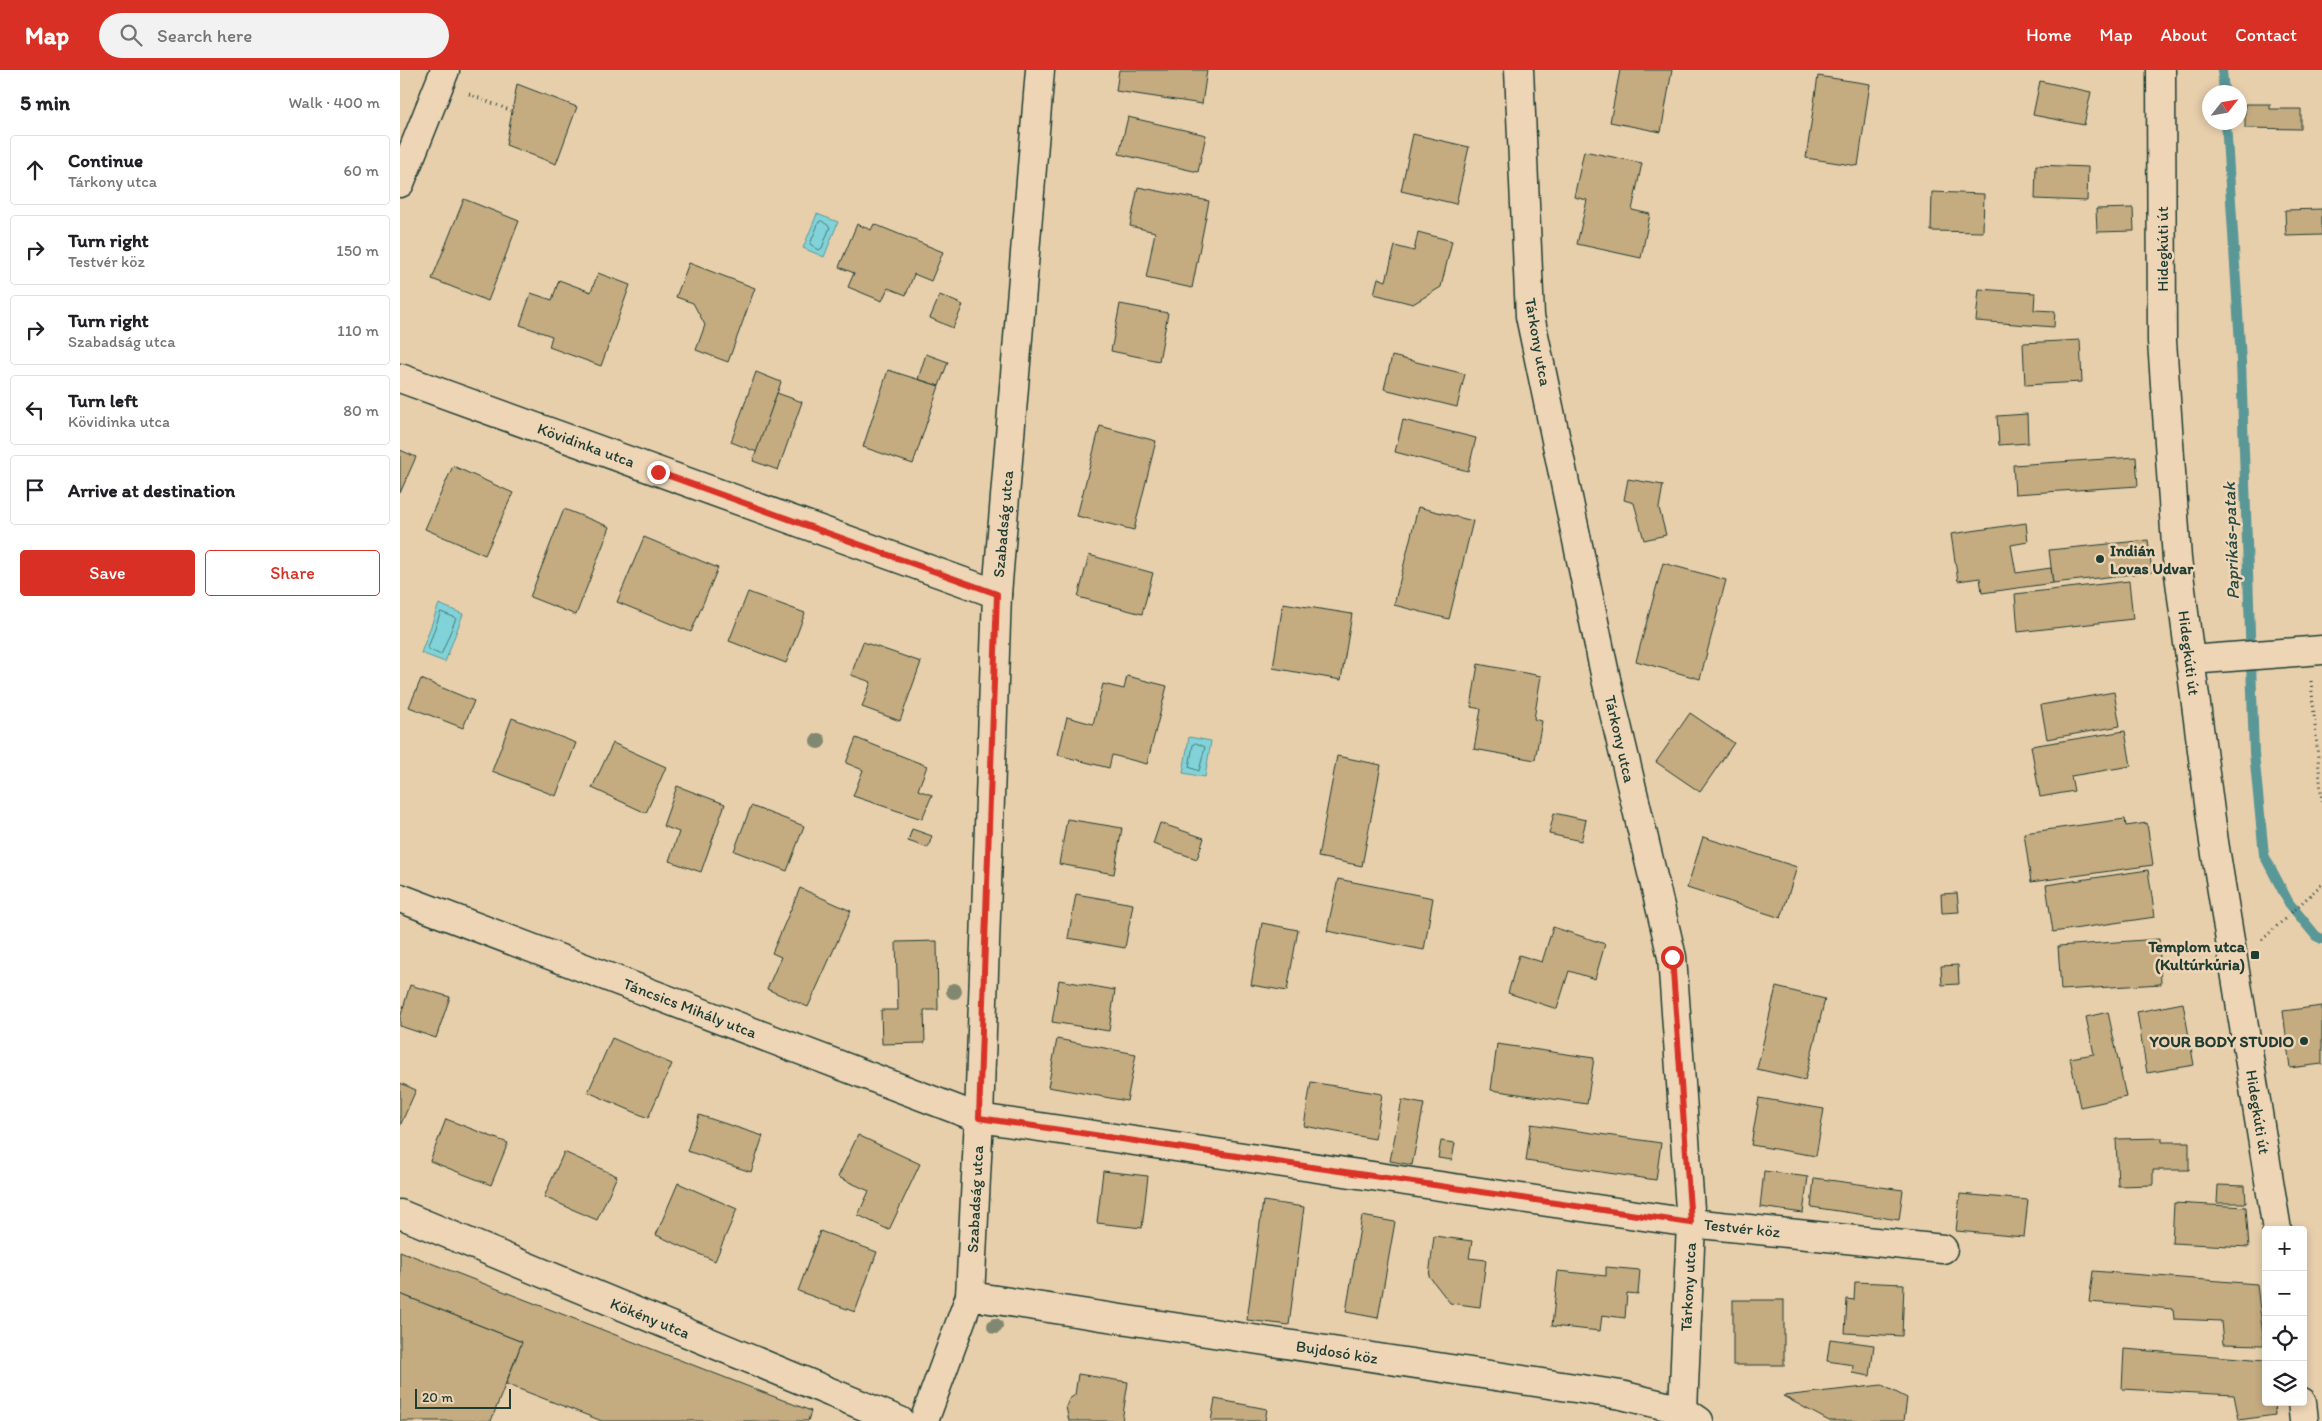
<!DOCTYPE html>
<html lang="en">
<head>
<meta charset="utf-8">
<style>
	:root { --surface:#fff; --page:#f2f2f2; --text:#202124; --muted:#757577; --line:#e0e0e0; --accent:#d93025 }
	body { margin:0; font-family:Itim,sans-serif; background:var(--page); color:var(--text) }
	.controls { position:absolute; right:15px; bottom:15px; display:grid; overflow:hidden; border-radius:5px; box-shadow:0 2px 8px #0003 }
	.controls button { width:45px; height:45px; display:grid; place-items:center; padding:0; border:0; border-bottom:1px solid var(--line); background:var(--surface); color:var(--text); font:25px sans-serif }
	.compass { position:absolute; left:1802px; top:15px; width:45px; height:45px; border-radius:50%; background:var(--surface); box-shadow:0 2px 8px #0003; rotate:59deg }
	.scale { position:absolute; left:15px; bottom:12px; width:96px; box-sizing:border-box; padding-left:5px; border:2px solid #1f3d34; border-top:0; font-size:14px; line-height:18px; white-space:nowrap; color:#1f3d34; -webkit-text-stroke:4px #edd5b5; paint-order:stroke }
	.stop { position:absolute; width:15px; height:15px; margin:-11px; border:4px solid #d93025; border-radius:50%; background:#fff }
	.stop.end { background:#d93025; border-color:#fff; box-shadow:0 1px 5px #0008 }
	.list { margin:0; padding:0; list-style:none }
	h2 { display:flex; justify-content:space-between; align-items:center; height:65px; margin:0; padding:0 20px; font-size:21px }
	h2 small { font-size:16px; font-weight:400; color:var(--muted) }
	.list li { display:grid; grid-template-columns:32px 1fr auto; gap:15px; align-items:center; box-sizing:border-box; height:70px; margin:0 10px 10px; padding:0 10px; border:1px solid var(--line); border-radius:5px }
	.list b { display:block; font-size:19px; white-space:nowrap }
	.list p { margin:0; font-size:16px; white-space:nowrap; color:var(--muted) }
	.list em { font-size:16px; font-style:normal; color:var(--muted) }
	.actions { display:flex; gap:10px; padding:15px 20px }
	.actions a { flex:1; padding:11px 0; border:1px solid var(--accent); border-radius:5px; text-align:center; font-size:18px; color:var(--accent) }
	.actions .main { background:var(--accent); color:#fff }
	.icon { flex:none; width:28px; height:28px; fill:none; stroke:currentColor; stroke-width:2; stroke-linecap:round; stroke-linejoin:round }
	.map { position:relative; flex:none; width:1922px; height:1351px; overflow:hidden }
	header { display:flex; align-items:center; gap:30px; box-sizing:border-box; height:70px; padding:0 25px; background:var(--accent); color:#fff }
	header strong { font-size:24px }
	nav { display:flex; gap:28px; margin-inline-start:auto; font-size:18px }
	.search { width:350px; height:45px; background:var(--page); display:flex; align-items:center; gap:12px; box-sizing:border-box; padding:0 18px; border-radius:28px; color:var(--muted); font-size:19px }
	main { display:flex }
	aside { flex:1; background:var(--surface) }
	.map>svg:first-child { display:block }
	.water { fill:#81d3d9; stroke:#5a9797 }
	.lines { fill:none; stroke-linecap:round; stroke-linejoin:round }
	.shore { stroke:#467976; stroke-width:1 }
	.stream { stroke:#5a9797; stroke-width:10 }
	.building { fill:#c4ab80; stroke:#1f3d34 }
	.minor-casing { stroke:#1f3d34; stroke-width:31 }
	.major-casing { stroke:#1f3d34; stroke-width:31 }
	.path { stroke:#1f3d34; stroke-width:3; stroke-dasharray:1 4; stroke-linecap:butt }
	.minor { stroke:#edd5b5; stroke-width:28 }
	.major { stroke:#edd5b5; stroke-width:28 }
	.tree { fill:#818870 }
	.route { stroke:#d93025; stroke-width:6 }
	.poi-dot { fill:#1f3d34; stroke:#edd5b5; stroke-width:2 }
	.labels { text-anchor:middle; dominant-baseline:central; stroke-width:5; stroke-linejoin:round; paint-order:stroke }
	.street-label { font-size:16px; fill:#1f3d34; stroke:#edd5b5 }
	.poi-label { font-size:16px; font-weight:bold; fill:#1f3d34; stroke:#edd5b5; text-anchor:end }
	.water-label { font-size:18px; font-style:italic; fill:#294c44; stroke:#edd5b5 }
</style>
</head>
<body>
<header>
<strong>Map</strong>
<div class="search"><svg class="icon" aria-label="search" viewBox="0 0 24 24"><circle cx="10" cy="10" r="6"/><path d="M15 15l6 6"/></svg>Search here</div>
<nav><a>Home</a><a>Map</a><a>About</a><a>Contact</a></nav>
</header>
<main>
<aside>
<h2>5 min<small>Walk · 400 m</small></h2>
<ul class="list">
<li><svg class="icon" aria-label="ahead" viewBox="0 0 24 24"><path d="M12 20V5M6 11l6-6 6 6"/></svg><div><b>Continue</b><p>Tárkony utca</p></div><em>60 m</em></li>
<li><svg class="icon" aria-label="right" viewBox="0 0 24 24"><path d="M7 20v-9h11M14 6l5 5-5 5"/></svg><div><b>Turn right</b><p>Testvér köz</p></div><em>150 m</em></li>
<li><svg class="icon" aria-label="right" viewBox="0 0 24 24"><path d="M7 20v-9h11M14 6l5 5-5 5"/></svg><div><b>Turn right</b><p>Szabadság utca</p></div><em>110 m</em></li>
<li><svg class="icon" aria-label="left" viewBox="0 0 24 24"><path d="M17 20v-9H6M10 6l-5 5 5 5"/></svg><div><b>Turn left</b><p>Kövidinka utca</p></div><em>80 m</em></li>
<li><svg class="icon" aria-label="arrive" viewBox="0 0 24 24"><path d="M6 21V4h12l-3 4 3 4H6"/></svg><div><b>Arrive at destination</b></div></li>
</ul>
<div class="actions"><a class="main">Save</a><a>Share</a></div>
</aside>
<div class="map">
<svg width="1922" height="1351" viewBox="0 0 1922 1351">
	<rect width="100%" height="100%" fill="#e8cfac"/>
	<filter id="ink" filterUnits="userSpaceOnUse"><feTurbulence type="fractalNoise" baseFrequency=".02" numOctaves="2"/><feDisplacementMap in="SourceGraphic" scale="10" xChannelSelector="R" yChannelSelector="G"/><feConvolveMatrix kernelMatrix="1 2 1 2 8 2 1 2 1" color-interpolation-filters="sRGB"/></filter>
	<g filter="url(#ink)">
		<g class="water">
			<path d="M417 144 438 152 424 187 403 178Z"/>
			<path d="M39 534 63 544 45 592 21 583Z"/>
			<path d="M789 667 811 671 805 707 783 703Z"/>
		</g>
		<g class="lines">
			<g class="shore">
				<path d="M422 151 430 157 422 178 419 180 410 174 419 152Z"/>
				<path d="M41 542 56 548 41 585 28 579Z"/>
				<path d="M796 673 805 677 799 701 789 697 793 675Z"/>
			</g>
			<g class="stream">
				<path d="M1822 0 1824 22"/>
				<path d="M1826 52 1841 291 1854 683 1864 785 1889 833 1916 866 1922 869"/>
			</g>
		</g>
		<g class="building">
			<path d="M719 0H807L802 34 716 21Z"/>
			<path d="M1220 0H1272L1261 62 1210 52Z"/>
			<path d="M1418 6 1470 14 1458 96 1406 88Z"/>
			<path d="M1640 11 1691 22 1684 55 1633 45Z"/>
			<path d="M117 14 177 37 156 94 106 75Z"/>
			<path d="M1845 34H1870V39H1901V59L1845 58Z"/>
			<path d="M728 47 806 65 798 102 719 84Z"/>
			<path d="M1013 64 1069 77 1056 134 1001 121Z"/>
			<path d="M1184 81 1242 93 1232 140 1250 144 1241 188 1177 174 1187 130 1174 127Z"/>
			<path d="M1636 95 1688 97 1687 131 1635 129Z"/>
			<path d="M738 117 809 131 792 218 746 208 755 162 730 156Z"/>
			<path d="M1532 122 1584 124 1583 162 1531 161Z"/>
			<path d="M64 129 119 151 88 231 32 209Z"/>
			<path d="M1733 138 1734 161 1697 162 1696 139Z"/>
			<path d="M1922 139V165L1886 166 1885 140Z"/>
			<path d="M457 154 471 160 474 154 543 182 531 211 514 204 506 225 488 218 482 231 448 217 454 203 439 197Z"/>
			<path d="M1018 162 1052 171 1041 217 1013 234 974 224 978 208 986 211 995 176 1014 181Z"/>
			<path d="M289 193 355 218 328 292 296 280 305 255 293 233 276 227Z"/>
			<path d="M198 203 230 215 201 296 149 277 152 266 120 255 131 223 152 230 159 210 191 222Z"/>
			<path d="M1579 219 1635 223 1634 240 1655 241 1654 257 1576 251Z"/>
			<path d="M540 225 563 235 553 258 530 248Z"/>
			<path d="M720 234 768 243 759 291 711 281Z"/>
			<path d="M1680 270 1682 312 1625 315 1623 273Z"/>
			<path d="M526 284 548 292 539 316 518 309Z"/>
			<path d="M992 286 1065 304 1057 337 984 319Z"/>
			<path d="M488 300 539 316 513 394 463 377Z"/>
			<path d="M356 302 381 312 357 382 331 372Z"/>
			<path d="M377 323 402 332 378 400 353 391Z"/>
			<path d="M1627 344 1628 373 1599 375 1597 346Z"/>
			<path d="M1003 350 1076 368 1068 401 995 382Z"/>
			<path d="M700 356 756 371 734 460 677 446Z"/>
			<path d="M0 380 16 387 0 423Z"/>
			<path d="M1736 387 1738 416 1615 424 1613 395Z"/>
			<path d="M53 396 113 423 85 485 25 459Z"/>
			<path d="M1228 409 1263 415 1259 438 1266 465 1244 470 1234 433 1224 430Z"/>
			<path d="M1018 437 1073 451 1049 549 994 535Z"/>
			<path d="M164 439 210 457 176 545 130 527Z"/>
			<path d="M1626 453 1628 472 1611 475 1616 503 1651 498 1653 513 1582 523 1580 508 1558 511 1551 464Z"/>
			<path d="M244 467 318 498 291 562 217 532Z"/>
			<path d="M1748 470 1752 502 1653 513 1649 480Z"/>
			<path d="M689 485 753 503 742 544 678 527Z"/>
			<path d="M1263 493 1326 510 1300 609 1236 591Z"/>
			<path d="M1729 511 1733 549 1618 562 1615 524Z"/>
			<path d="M348 522 405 543 386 593 329 571Z"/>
			<path d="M883 533 952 544 941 610 873 598Z"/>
			<path d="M463 572 521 592 500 651 462 637 471 612 451 605Z"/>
			<path d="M1078 594 1141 606 1134 649 1142 651 1135 690 1074 679 1081 639 1071 637Z"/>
			<path d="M727 606 767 616 747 694 712 685 709 698 658 685 667 647 693 654 703 614 724 619Z"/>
			<path d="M21 609 74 631 63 658 9 637Z"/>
			<path d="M1714 622 1720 656 1647 669 1641 635Z"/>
			<path d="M1290 643 1334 673 1300 722 1256 692Z"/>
			<path d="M112 648 176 673 156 726 92 701Z"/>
			<path d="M1725 661 1731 696 1671 706 1674 721 1640 727 1631 676Z"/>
			<path d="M456 668 527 696 518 720 532 725 522 749 453 726 463 700 446 693Z"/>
			<path d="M213 673 266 697 246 743 192 718Z"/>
			<path d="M937 686 981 695 962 796 918 787Z"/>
			<path d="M277 716 325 734 301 802 269 791 279 762 263 756Z"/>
			<path d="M351 736 404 756 387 801 334 781Z"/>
			<path d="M1154 743 1186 750 1181 771 1149 764Z"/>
			<path d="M667 749 722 758 714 804 659 794Z"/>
			<path d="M1725 749 1726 756 1747 753 1753 795 1631 812 1624 763Z"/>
			<path d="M760 753 804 768 797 789 753 774Z"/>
			<path d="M512 759 532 766 528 778 508 771Z"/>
			<path d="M1303 767 1397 797 1381 848 1287 818Z"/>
			<path d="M1748 800 1755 847 1653 862 1646 815Z"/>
			<path d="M938 809 1033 828 1024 880 927 861Z"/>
			<path d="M400 818 451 841 408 937 367 919 381 887 372 883Z"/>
			<path d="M1557 823 1559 842 1542 843 1541 824Z"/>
			<path d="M676 824 733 834 725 878 668 868Z"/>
			<path d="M862 853 898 860 887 921 851 915Z"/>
			<path d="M1153 857 1205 874 1195 909 1169 901 1157 939 1108 923 1119 885 1142 892Z"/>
			<path d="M1759 869 1761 914 1661 920 1658 876Z"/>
			<path d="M537 871 538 940H524L525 973 482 974 481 940H498L496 872Z"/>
			<path d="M1558 895 1559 914 1542 915 1541 896Z"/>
			<path d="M659 910 715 920 709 961 652 952Z"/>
			<path d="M10 915 50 927 36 968 0 956V948Z"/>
			<path d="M1376 917 1425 929 1405 1010 1357 999Z"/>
			<path d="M1783 933 1794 995 1747 1003 1737 942Z"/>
			<path d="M1922 936V994L1890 998 1883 941Z"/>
			<path d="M1708 942 1726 1027 1680 1037 1670 988 1694 984 1686 947Z"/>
			<path d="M212 968 272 994 248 1048 188 1022Z"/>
			<path d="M657 969 736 984 727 1031 648 1017Z"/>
			<path d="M1097 974 1194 988 1187 1034 1091 1020Z"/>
			<path d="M911 1012 982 1024 975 1069 904 1056Z"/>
			<path d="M0 1013 16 1020 0 1056Z"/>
			<path d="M1359 1028 1424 1039 1416 1086 1351 1075Z"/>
			<path d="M1002 1030 1024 1034 1012 1095 990 1091Z"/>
			<path d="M299 1045 363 1066 351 1102 287 1081Z"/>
			<path d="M46 1049 108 1073 91 1115 30 1091Z"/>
			<path d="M1131 1054 1261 1073 1256 1110 1126 1091Z"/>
			<path d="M458 1065 520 1094 489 1160 458 1145 469 1121 438 1107Z"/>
			<path d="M1762 1068V1072H1789V1100H1753V1115L1718 1116 1716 1069Z"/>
			<path d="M1041 1071 1055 1073 1052 1090 1038 1088Z"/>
			<path d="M164 1082 217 1106 197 1150 144 1127Z"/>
			<path d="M703 1101 748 1106 742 1158 697 1153Z"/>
			<path d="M1364 1101 1408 1107 1403 1143 1360 1137Z"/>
			<path d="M1414 1108 1503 1120 1499 1150 1411 1137Z"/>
			<path d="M278 1113 337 1139 315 1191 256 1165Z"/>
			<path d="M1818 1115 1845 1116 1846 1133H1817Z"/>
			<path d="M1560 1124 1628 1130 1624 1167 1556 1161Z"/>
			<path d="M863 1131 904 1137 889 1255 847 1250Z"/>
			<path d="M1774 1133 1846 1137 1849 1177 1772 1173Z"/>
			<path d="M962 1146 995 1152 978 1248 946 1242Z"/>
			<path d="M420 1161 477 1182 455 1242 398 1221Z"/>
			<path d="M1034 1166 1072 1171 1069 1188 1086 1190 1080 1237 1050 1233 1029 1206Z"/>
			<path d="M0 1181 411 1341 408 1351H202L106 1314 122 1272 0 1224Z"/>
			<path d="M1206 1197 1240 1200 1238 1224 1227 1223 1225 1248 1202 1245 1200 1261 1152 1256 1158 1201 1206 1206Z"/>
			<path d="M1693 1201 1857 1214 1864 1275 1823 1274 1821 1251 1774 1249 1773 1239 1689 1232Z"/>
			<path d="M1455 1212 1504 1214 1502 1266 1445 1263 1447 1229 1454 1230Z"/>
			<path d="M0 1224 122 1272 91 1351H0Z"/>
			<rect x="1333" y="1230" width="51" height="65"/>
			<path d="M1430 1269 1474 1275 1470 1306 1452 1303 1453 1295 1427 1291Z"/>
			<path d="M1724 1279 1866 1290V1332H1874L1875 1345 1839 1350 1834 1325 1722 1319Z"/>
			<path d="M678 1304 728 1312 722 1351H669L666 1337 669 1329 675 1325Z"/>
			<path d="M1482 1315 1507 1328 1504 1351H1429L1383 1326Z"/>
			<path d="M815 1329 867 1339 865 1351H811Z"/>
		</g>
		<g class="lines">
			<g class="minor-casing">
				<g id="minor">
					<path d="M1119 0 1130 246 1206 609 1272 887 1291 1153 1283 1340"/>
					<path d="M0 113 45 0"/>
					<path d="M0 308 597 524"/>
					<path d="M1790 590 1922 580"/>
					<path d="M0 828 579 1048 1291 1153 1543 1179"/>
					<path d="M0 1144 500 1351"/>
					<path d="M570 1226 1221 1325 1283 1340 1299 1351"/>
					<path d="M524 1351 570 1226 579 1048 597 524 640 0"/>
				</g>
			</g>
			<g class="major-casing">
				<g id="major">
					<path d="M1761 0 1762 271 1777 489 1814 772 1877 1160"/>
					<path d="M1902 1332 1904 1351"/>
				</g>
			</g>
			<g class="path">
				<path d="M69 24 112 41"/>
				<path d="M1911 611 1922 732"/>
				<path d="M1862 870 1922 814"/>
			</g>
			<use href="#minor" class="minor"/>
			<use href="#major" class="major"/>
		</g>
		<g class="tree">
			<circle cx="418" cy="671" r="8"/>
			<circle cx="554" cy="921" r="8"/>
			<circle cx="595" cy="1256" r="8"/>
		</g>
	</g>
	<g class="lines" filter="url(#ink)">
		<path class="route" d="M258 402 597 524 579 1048 1291 1153 1272 887"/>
	</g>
	<g class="poi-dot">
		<circle cx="1700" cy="489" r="5"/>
		<rect x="1850" y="880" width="10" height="10" rx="2.5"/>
		<circle cx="1904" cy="971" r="5"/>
	</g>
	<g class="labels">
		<g class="street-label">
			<text transform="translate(1762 179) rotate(-90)">Hidegkúti út</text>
			<text transform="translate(1138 272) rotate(80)">Tárkony utca</text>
			<text transform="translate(186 375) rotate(20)">Kövidinka utca</text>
			<text transform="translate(603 454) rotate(-85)">Szabadság utca</text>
			<text transform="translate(1789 583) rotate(83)">Hidegkúti út</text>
			<text transform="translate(1220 669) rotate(77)">Tárkony utca</text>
			<text transform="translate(290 938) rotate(21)">Táncsics Mihály utca</text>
			<text transform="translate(1858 1042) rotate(81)">Hidegkúti út</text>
			<text transform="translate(575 1129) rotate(-87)">Szabadság utca</text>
			<text transform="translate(1342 1158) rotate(6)">Testvér köz</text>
			<text transform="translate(1288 1217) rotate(-87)">Tárkony utca</text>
			<text transform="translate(250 1248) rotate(22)">Kökény utca</text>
			<text transform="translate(937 1282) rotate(9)">Bujdosó köz</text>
		</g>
		<g class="poi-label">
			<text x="1710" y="480" text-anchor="start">Indián<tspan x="1710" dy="18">Lovas Udvar</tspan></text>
			<text x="1845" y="876">Templom utca<tspan x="1845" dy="18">(Kultúrkúria)</tspan></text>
			<text x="1894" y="971">YOUR BODY STUDIO</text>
		</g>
		<g class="water-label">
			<text transform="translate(1831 471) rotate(-92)">Paprikás-patak</text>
		</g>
	</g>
</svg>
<div class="controls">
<button>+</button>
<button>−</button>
<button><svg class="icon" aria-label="locate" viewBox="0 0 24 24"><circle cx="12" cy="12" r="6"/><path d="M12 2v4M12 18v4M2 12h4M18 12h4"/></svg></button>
<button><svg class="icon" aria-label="layers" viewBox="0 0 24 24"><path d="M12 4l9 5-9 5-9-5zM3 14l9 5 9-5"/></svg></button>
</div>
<svg class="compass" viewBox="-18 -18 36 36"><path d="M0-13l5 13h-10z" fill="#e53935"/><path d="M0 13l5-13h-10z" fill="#757577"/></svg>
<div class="scale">20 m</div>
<div class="stop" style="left:1272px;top:887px"></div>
<div class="stop end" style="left:258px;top:402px"></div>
</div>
</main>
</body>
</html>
